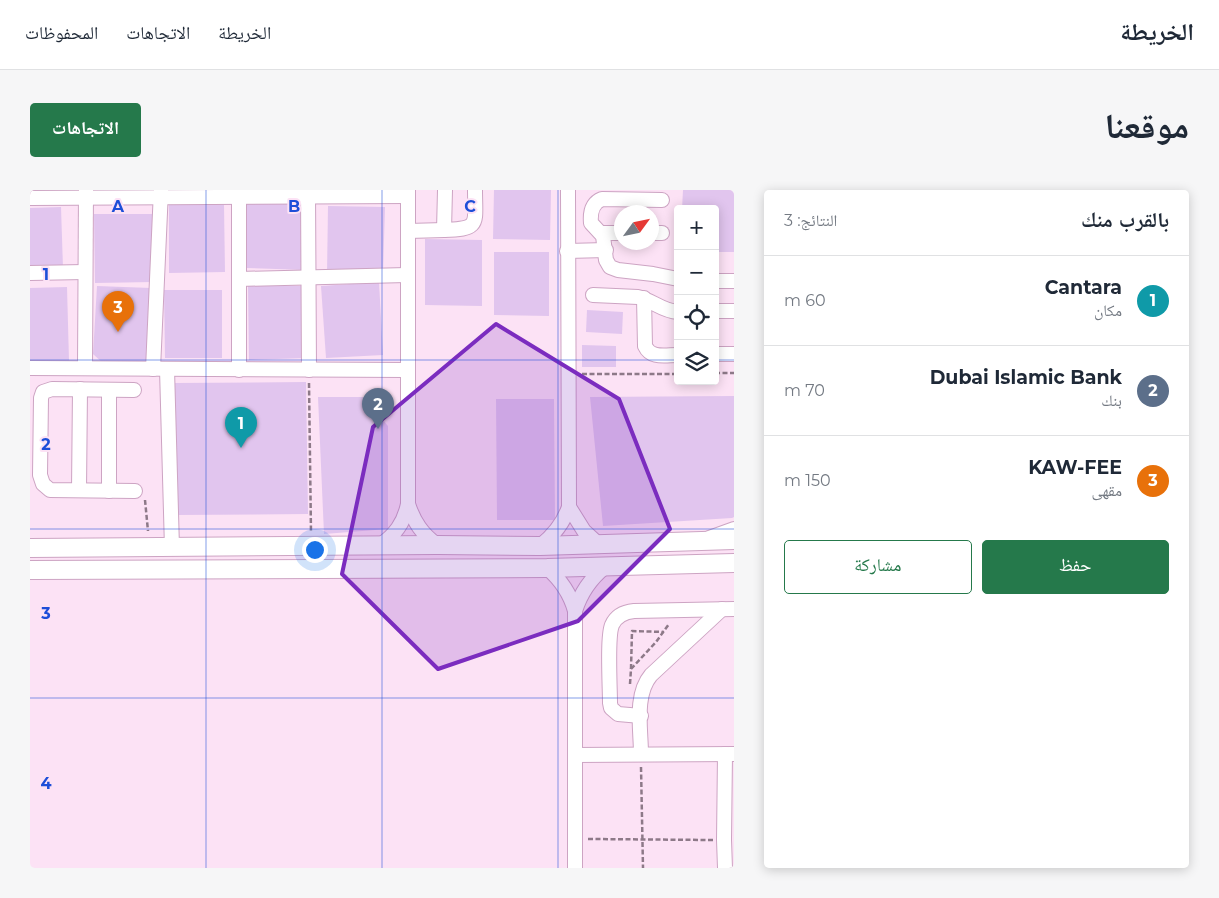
<!DOCTYPE html>
<html lang="ar">
<head>
<meta charset="utf-8">
<style>
	:root { --surface:#fff; --page:#f6f6f7; --text:#1f2937; --muted:#747a83; --line:#e0e1e3; --accent:#25794b }
	body { margin:0; font-family:Montserrat,"Noto Naskh Arabic",sans-serif; background:var(--page); color:var(--text); direction:rtl }
	.controls { position:absolute; right:15px; top:15px; display:grid; overflow:hidden; border-radius:5px; box-shadow:0 2px 12px #0003 }
	.controls button { width:45px; height:45px; display:grid; place-items:center; padding:0; border:0; border-bottom:1px solid var(--line); background:var(--surface); color:var(--text); font:25px sans-serif }
	.compass { position:absolute; left:584px; top:15px; width:45px; height:45px; border-radius:50%; background:var(--surface); box-shadow:0 2px 12px #0003; rotate:57deg }
	.you { position:absolute; left:284px; top:359px; width:18px; height:18px; margin:-12px; border:4px solid #fff; border-radius:50%; background:#1a73e8; box-shadow:0 0 0 8px #1a73e833 }
	.badge { display:grid; place-items:center; width:32px; height:32px; border-radius:50%; background:var(--accent); color:#fff; font-size:16px; font-weight:700 }
	.pin { position:absolute; translate:-50% -41px; filter:drop-shadow(0 1px 2px #0008) }
	.pin::after { content:''; position:absolute; top:26px; width:18px; height:15px; background:inherit; clip-path:polygon(0 0,100% 0,50% 100%) }
	.list { margin:0; padding:0; list-style:none }
	h2 { display:flex; justify-content:space-between; align-items:center; height:65px; margin:0; padding:0 20px; font-size:21px }
	h2 small { font-size:16px; font-weight:400; color:var(--muted) }
	.list li { display:grid; grid-template-columns:32px 1fr auto; gap:15px; align-items:center; box-sizing:border-box; height:90px; padding:0 20px; border-top:1px solid var(--line) }
	.list b { display:block; font-size:19px; white-space:nowrap }
	.list p { margin:0; font-size:16px; white-space:nowrap; color:var(--muted) }
	.list em { font-size:16px; font-style:normal; color:var(--muted) }
	.actions { display:flex; gap:10px; padding:15px 20px }
	.actions a { flex:1; padding:11px 0; border:1px solid var(--accent); border-radius:5px; text-align:center; font-size:18px; color:var(--accent) }
	.actions .main { background:var(--accent); color:#fff }
	.icon { flex:none; width:28px; height:28px; fill:none; stroke:currentColor; stroke-width:2; stroke-linecap:round; stroke-linejoin:round }
	.map { position:relative; flex:none; width:704px; height:678px; overflow:hidden; direction:ltr; border-radius:5px }
	header { display:flex; align-items:center; gap:30px; box-sizing:border-box; height:70px; padding:0 25px; background:var(--surface); border-bottom:1px solid var(--line) }
	header strong { font-size:24px }
	nav { display:flex; gap:28px; margin-inline-start:auto; font-size:18px }
	.intro { display:flex; align-items:center; justify-content:space-between; box-sizing:border-box; height:120px; padding:0 30px }
	h1 { margin:0; font-size:35px }
	.button { padding:12px 22px; border-radius:5px; background:var(--accent); color:#fff; font-size:18px; font-weight:700 }
	main { display:flex; gap:30px; padding:0 30px }
	aside { flex:1; background:var(--surface); border-radius:5px; box-shadow:0 2px 12px #0003 }
	.map>svg:first-child { display:block }
	.building { fill:#e1c5ee }
	.lines { fill:none; stroke-linecap:round; stroke-linejoin:round }
	.minor-casing { stroke:#cda4c3; stroke-width:16 }
	.major-casing { stroke:#cda4c3; stroke-width:20 }
	.path { stroke:#8d7988; stroke-width:2.5; stroke-dasharray:5 2.5; stroke-linecap:butt }
	.minor { stroke:#fff; stroke-width:14 }
	.major { stroke:#fff; stroke-width:18 }
	.marked { fill:#7b2cbf; fill-opacity:0.2; stroke:#7b2cbf; stroke-width:4; stroke-linejoin:round }
	.grid { fill:none; stroke:#1d4ed8; stroke-width:1; stroke-opacity:0.55 }
	.grid-label { font-size:16px; text-anchor:middle; font-weight:bold; fill:#1d4ed8; stroke:#fce2f5; stroke-width:4; stroke-linejoin:round; paint-order:stroke }
</style>
</head>
<body>
<header>
<strong>الخريطة</strong>
<nav><a>الخريطة</a><a>الاتجاهات</a><a>المحفوظات</a></nav>
</header>
<div class="intro"><h1>موقعنا</h1><a class="button">الاتجاهات</a></div>
<main>
<aside>
<h2>بالقرب منك<small>النتائج: 3</small></h2>
<ul class="list">
<li><span class="badge" style="background:#0f9aa8">1</span><div><b>Cantara</b><p>مكان</p></div><em>60 m</em></li>
<li><span class="badge" style="background:#5c6f8a">2</span><div><b>Dubai Islamic Bank</b><p>بنك</p></div><em>70 m</em></li>
<li><span class="badge" style="background:#e8710a">3</span><div><b>KAW-FEE</b><p>مقهى</p></div><em>150 m</em></li>
</ul>
<div class="actions"><a class="main">حفظ</a><a>مشاركة</a></div>
</aside>
<div class="map">
<svg width="704" height="678" viewBox="0 0 704 678">
	<rect width="100%" height="100%" fill="#fce2f5"/>
	<g class="building">
		<rect x="68" y="0" width="59" height="3"/>
		<path d="M464 0H521L520 50 463 49Z"/>
		<path d="M653 0H704V62H685V19H652Z"/>
		<path d="M216 11H276V80L216 78Z"/>
		<path d="M139 15H194L195 82 139 83Z"/>
		<path d="M298 16 355 17 353 83 297 85Z"/>
		<path d="M31 17 33 78 0 79V18Z"/>
		<path d="M64 24H123V92L65 93Z"/>
		<path d="M395 49 452 50V116L395 115Z"/>
		<path d="M464 62H519V126L464 125Z"/>
		<path d="M349 92 353 165 296 168 291 96Z"/>
		<path d="M67 96 121 98V175L74 174 63 164Z"/>
		<path d="M218 96H277V168L219 170Z"/>
		<path d="M37 97 39 171 0 172V98Z"/>
		<path d="M134 100H192V168H135Z"/>
		<path d="M557 120 593 122 592 144 556 142Z"/>
		<path d="M552 155 586 156V177H552Z"/>
		<path d="M276 192 278 324 145 325 143 193Z"/>
		<path d="M704 206V327L702 328 573 336 560 207Z"/>
		<path d="M288 207H333L358 236V339L294 344Z"/>
		<path d="M466 209H524L525 330H467Z"/>
	</g>
	<g class="lines">
		<g class="minor-casing">
			<g id="minor">
				<path d="M278 0 279 180"/>
				<path d="M415 0 414 40C451 39 445 34 445 0"/>
				<path d="M0 8 378 6"/>
				<path d="M632 10 572 9C562 13 560 22 561 33L573 46 576 70 580 77 588 80 623 84 648 89"/>
				<path d="M378 41 414 40"/>
				<path d="M571 43H592"/>
				<path d="M622 43H632"/>
				<path d="M537 61 576 60"/>
				<path d="M0 83 55 82"/>
				<path d="M209 89 377 85"/>
				<path d="M685 91H704"/>
				<path d="M563 105 608 107C622 110 632 121 648 122"/>
				<path d="M614 108 615 156C621 169 635 165 648 165"/>
				<path d="M685 121H704"/>
				<path d="M685 164H704"/>
				<path d="M55 177 56 0"/>
				<path d="M0 178 377 180"/>
				<path d="M123 179 131 0"/>
				<path d="M137 179 142 358"/>
				<path d="M209 180V0"/>
				<path d="M79 200V301"/>
				<path d="M104 200 22 199 13 202 11 208 10 285 13 294 20 300 105 301"/>
				<path d="M49 300 50 199"/>
				<path d="M378 314C384 332 392 344 407 355"/>
				<path d="M539 317 554 341 567 353"/>
				<path d="M679 348 704 339"/>
				<path d="M349 356C365 345 374 333 378 314V0"/>
				<path d="M510 356C524 345 533 334 539 317L538 0"/>
				<path d="M517 378C531 390 540 403 545 421"/>
				<path d="M611 526 588 524 581 518 580 513C580 497 577 447 582 435 586 426 594 422 604 421L704 419"/>
				<path d="M611 564C611 540 604 505 621 485L692 419"/>
				<path d="M695 564 694 650 695 678"/>
				<path d="M545 565 704 564"/>
				<path d="M545 678V421C551 402 560 389 575 377"/>
			</g>
		</g>
		<g class="major-casing">
			<g id="major">
				<path d="M0 358 407 355 510 356 704 350"/>
				<path d="M0 380 517 378 704 373"/>
			</g>
		</g>
		<g class="path">
			<path d="M685 183H704"/>
			<path d="M552 184H648"/>
			<path d="M279 193 281 343"/>
			<path d="M115 310 118 341"/>
			<path d="M601 479 602 441 634 442"/>
			<path d="M600 494 601 479 626 452 639 434"/>
			<path d="M611 577 613 678"/>
			<path d="M558 649 683 650"/>
		</g>
		<use href="#minor" class="minor"/>
		<use href="#major" class="major"/>
	</g>
	<path class="marked" d="M466 134 589 209 640 339 548 431 408 479 312 384 343 237Z"/>
	<path class="grid" d="M176 0V678M352 0V678M528 0V678M0 170H648M685 170H704M0 339H704M0 508H704"/>
	<g class="grid-label">
		<text x="88" y="22">A</text>
		<text x="264" y="22">B</text>
		<text x="440" y="22">C</text>
		<text x="16" y="90">1</text>
		<text x="16" y="260">2</text>
		<text x="16" y="429">3</text>
		<text x="16" y="599">4</text>
	</g>
</svg>
<div class="controls">
<button>+</button>
<button>−</button>
<button><svg class="icon" aria-label="locate" viewBox="0 0 24 24"><circle cx="12" cy="12" r="6"/><path d="M12 2v4M12 18v4M2 12h4M18 12h4"/></svg></button>
<button><svg class="icon" aria-label="layers" viewBox="0 0 24 24"><path d="M12 4l9 5-9 5-9-5zM3 14l9 5 9-5"/></svg></button>
</div>
<svg class="compass" viewBox="-18 -18 36 36"><path d="M0-13l5 13h-10z" fill="#e53935"/><path d="M0 13l5-13h-10z" fill="#747a83"/></svg>
<div class="you"></div>
<div class="pin badge" style="left:211px;top:258px;background:#0f9aa8">1</div>
<div class="pin badge" style="left:348px;top:239px;background:#5c6f8a">2</div>
<div class="pin badge" style="left:88px;top:142px;background:#e8710a">3</div>
</div>
</main>
</body>
</html>
